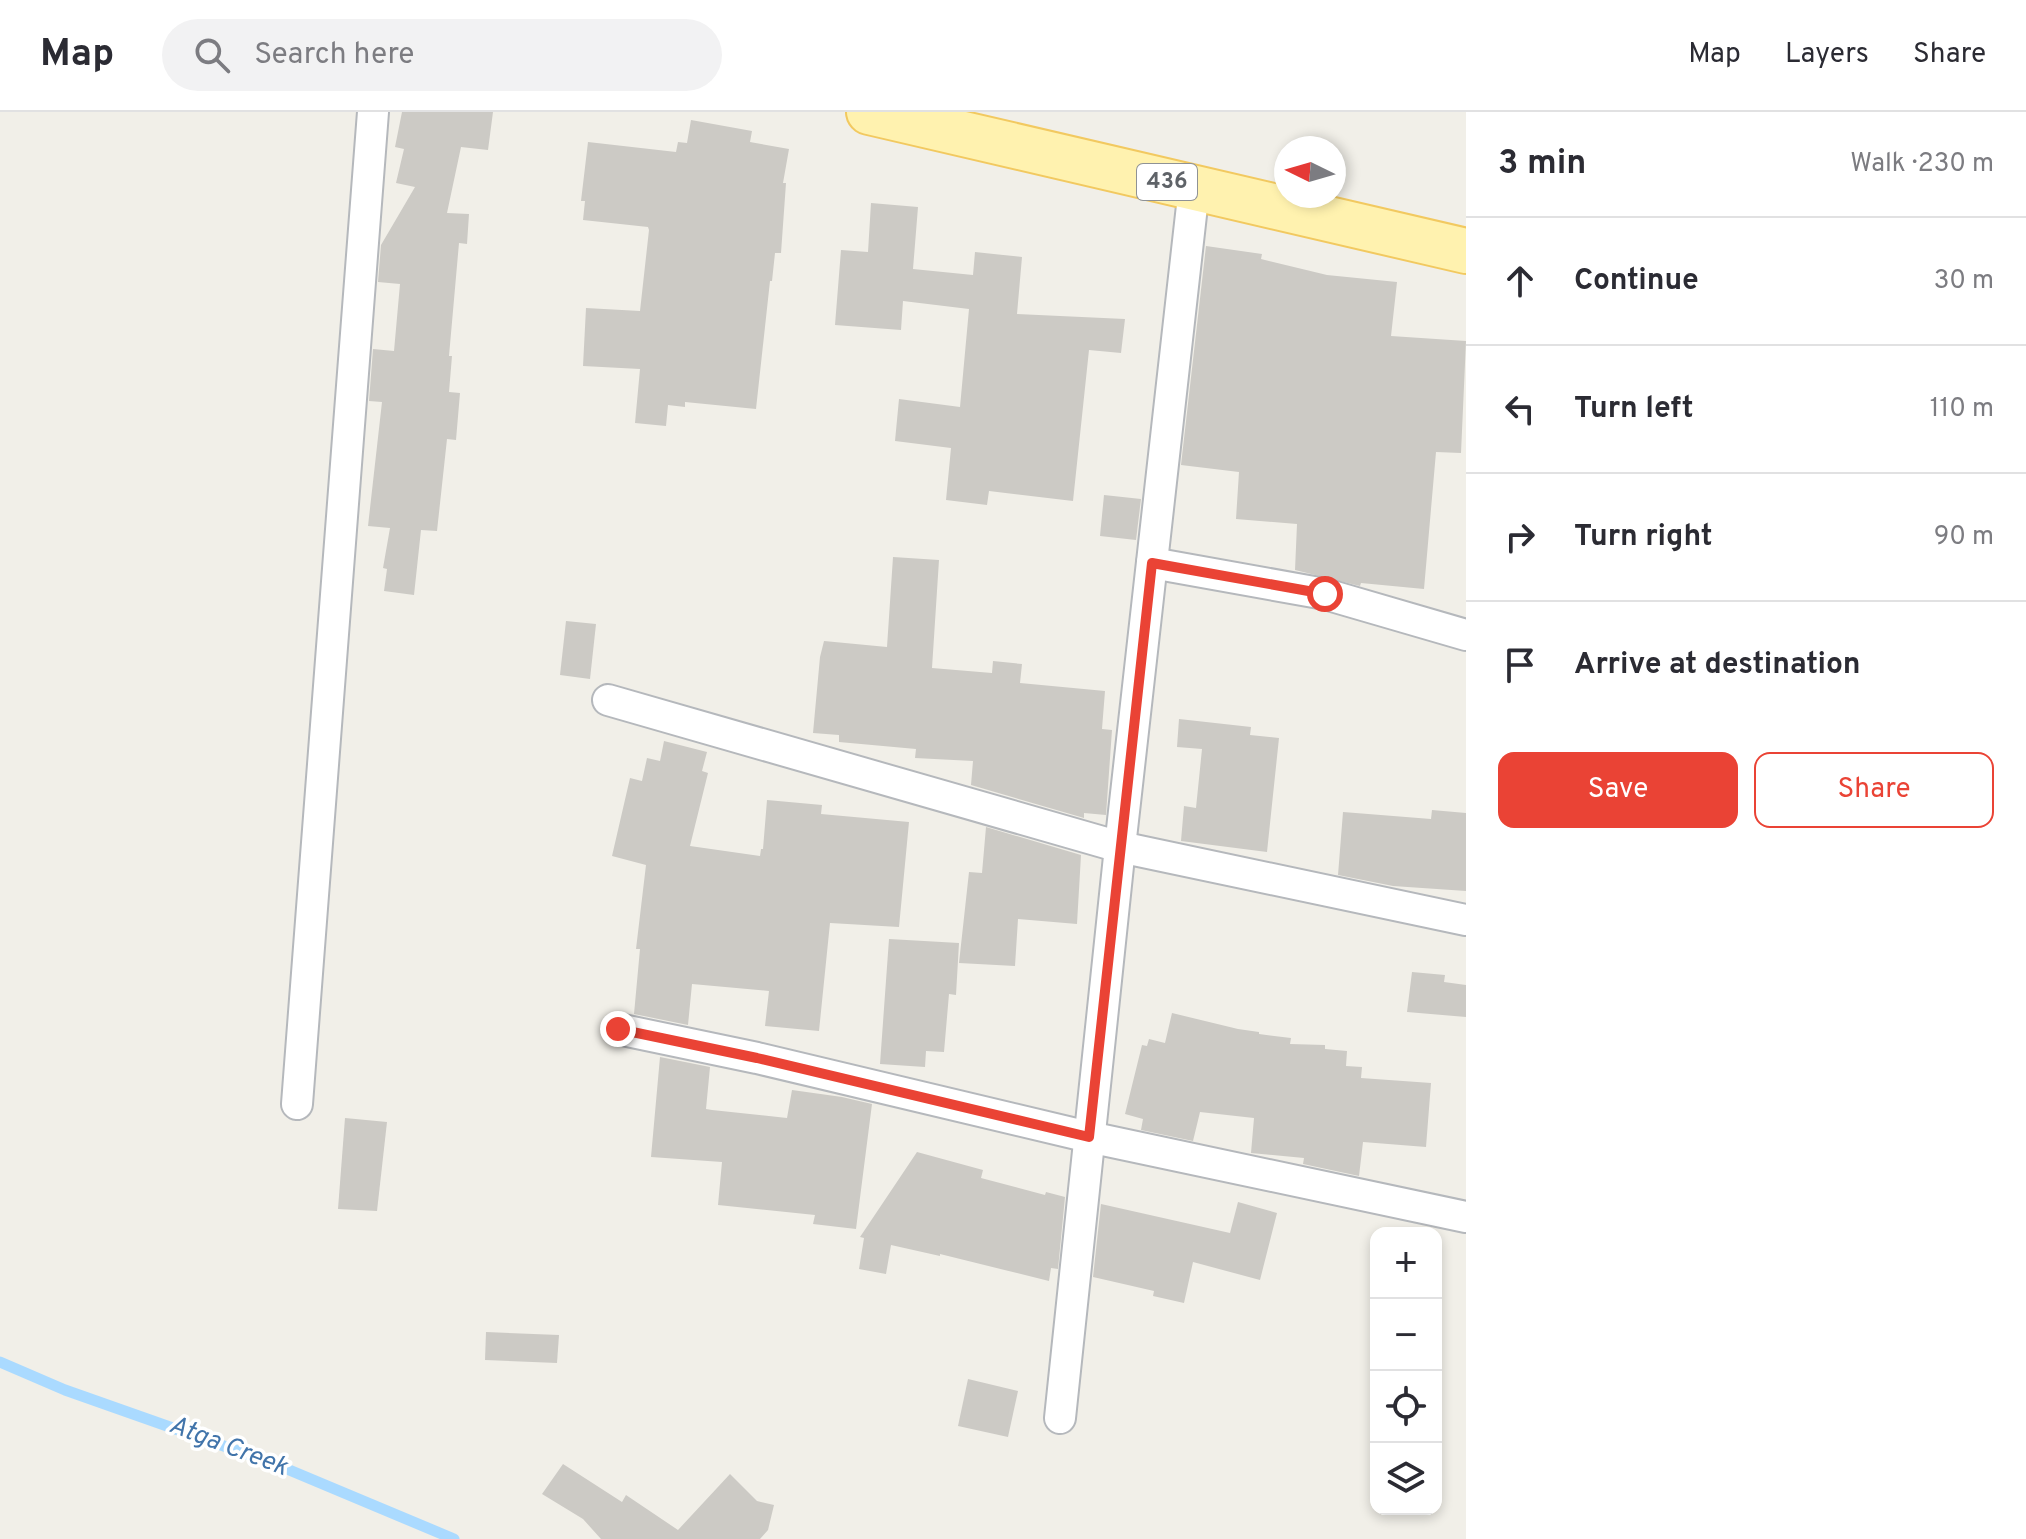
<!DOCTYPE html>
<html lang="en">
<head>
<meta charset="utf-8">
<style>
	:root { --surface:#fff; --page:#f2f2f3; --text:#2b2b33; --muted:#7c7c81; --line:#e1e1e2; --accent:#ea4335 }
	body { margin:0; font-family:Overpass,sans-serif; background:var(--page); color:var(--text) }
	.controls { position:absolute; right:24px; bottom:24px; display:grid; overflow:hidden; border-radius:16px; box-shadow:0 4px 12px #0003 }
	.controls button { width:72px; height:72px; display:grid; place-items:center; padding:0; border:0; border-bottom:2px solid var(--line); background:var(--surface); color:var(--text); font:40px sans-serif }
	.compass { position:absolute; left:1274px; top:24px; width:72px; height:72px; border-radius:50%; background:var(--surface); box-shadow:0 4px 12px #0003; rotate:275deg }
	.stop { position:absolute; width:24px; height:24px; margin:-18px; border:6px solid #ea4335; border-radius:50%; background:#fff }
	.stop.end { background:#ea4335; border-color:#fff; box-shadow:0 2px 8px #0008 }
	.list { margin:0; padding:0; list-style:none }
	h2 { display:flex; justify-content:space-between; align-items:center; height:104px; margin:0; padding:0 32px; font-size:34px }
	h2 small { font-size:26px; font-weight:400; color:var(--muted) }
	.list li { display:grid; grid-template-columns:52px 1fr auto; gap:24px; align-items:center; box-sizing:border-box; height:128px; padding:0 32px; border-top:2px solid var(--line) }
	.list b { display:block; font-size:30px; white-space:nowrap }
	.list em { font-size:26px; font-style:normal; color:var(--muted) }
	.actions { display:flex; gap:16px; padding:24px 32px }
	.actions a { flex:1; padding:18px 0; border:2px solid var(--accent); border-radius:16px; text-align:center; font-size:28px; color:var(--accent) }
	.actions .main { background:var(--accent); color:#fff }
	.icon { flex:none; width:44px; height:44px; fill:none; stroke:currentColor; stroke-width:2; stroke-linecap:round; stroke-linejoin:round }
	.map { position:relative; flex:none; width:1466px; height:1427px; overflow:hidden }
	header { display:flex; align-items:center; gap:48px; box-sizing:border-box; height:112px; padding:0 40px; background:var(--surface); border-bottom:2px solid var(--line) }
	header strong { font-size:38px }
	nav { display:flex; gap:44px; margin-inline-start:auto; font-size:28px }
	.search { width:560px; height:72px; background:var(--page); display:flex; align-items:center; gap:20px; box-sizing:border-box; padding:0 28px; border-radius:44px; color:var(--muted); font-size:30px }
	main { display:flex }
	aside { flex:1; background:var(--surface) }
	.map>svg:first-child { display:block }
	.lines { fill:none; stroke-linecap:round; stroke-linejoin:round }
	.stream { stroke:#aadaff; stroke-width:11 }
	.building { fill:#cccac5 }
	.street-casing { stroke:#b5b8bc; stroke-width:34 }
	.primary-casing { stroke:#f2c960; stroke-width:48 }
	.street { stroke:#fff; stroke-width:30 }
	.primary { stroke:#fff2af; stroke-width:44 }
	.route { stroke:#ea4335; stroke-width:10 }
	.labels { text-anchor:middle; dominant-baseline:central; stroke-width:7; stroke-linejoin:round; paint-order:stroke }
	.shield { fill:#fff; stroke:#8f9295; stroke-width:2 }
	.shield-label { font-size:22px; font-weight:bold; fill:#5f6368 }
	.water-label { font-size:26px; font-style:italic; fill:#4174aa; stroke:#fff }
</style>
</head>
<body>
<header>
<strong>Map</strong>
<div class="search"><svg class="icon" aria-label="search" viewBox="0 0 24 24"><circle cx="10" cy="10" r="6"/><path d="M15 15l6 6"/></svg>Search here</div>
<nav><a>Map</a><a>Layers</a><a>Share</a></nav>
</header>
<main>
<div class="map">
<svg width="1466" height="1427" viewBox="0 0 1466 1427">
	<rect width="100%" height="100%" fill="#f1efe8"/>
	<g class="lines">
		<path class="stream" d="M0 1250 65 1278 275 1352 454 1427"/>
	</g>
	<g class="building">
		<path d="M402 0H493L488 38 461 35 447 101 469 102 467 132 459 131 449 244H452L449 280 460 281 456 328 447 327 437 419 421 418 414 483 384 479 387 457 383 456 390 416 368 414 382 290 369 289 373 237 394 239 400 172 378 170 381 133 415 75 396 71 404 37 395 35Z"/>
		<path d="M691 8 752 19 750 30 789 37 783 71H786L781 141H775L772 169H770L756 297 685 290V295L668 293 666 314 635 311 640 257 583 254 586 196 640 199 649 118 648 115 583 108 585 89H581L588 30 676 40 678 30 687 31Z"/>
		<path d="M871 91 918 95 913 157 973 163 975 140 1022 145 1017 202 1125 207 1121 241 1089 238 1073 389 989 379 987 393 946 388 951 336 895 329 899 287 960 295 969 197 903 189 901 218 835 213 841 138 868 140Z"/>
		<path d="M1206 134 1262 142 1261 147 1327 163 1397 170 1391 224 1466 229 1461 341 1436 340 1424 477 1361 471 1360 474 1295 458 1297 412 1236 407 1239 360 1181 353Z"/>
		<path d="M1104 383 1141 387 1136 428 1100 424Z"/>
		<path d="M893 445 939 448 932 556 992 561 993 549 1022 552 1020 571 1105 579 1102 617 1112 618 1106 703 1084 701V706L971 673 973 649 915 646 916 637 839 630V623L813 621 820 545 824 529 887 535Z"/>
		<path d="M566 509 596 512 590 567 560 563Z"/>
		<path d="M1179 607 1251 615 1250 623 1279 626 1267 740 1181 729 1184 694 1196 696 1202 637 1177 635Z"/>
		<path d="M664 629 707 640 702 659 708 661 690 734 760 744 761 737H763L767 688 822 693 821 702 909 710 899 815 830 811 819 919 765 914 769 879 692 872 688 913 634 902 640 837H636L646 753 612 744 630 666 642 669 647 646 660 649Z"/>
		<path d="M1432 698 1466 701V779L1393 774 1338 763 1343 700 1431 707Z"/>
		<path d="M986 715 1081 743 1077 812 1018 807 1015 854 959 851 969 760 982 761Z"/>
		<path d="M889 827 959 831 956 883 949 882 944 940 926 939 925 955 880 952Z"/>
		<path d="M1412 860 1445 863 1444 870 1466 873V905L1407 900Z"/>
		<path d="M1172 901 1238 917 1259 920V922L1291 926 1290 932 1325 933V937L1347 939 1346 954 1362 955 1361 966 1431 971 1426 1035 1363 1030 1359 1064 1303 1052 1304 1046 1251 1041 1254 1006 1200 1000 1193 1029 1141 1018 1143 1007 1125 1002 1142 933 1147 934 1149 927 1165 931Z"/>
		<path d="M660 945 710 955 706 997 712 998 787 1006 792 978 842 985 872 992 856 1117 813 1112 815 1103 718 1093 722 1050 651 1045Z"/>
		<path d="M345 1006 387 1010 377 1099 338 1097Z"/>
		<path d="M917 1040 983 1058 981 1066 1045 1083 1046 1080 1065 1085 1058 1157 1051 1156 1049 1169 940 1142V1144L891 1133 886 1162 859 1157 864 1126 860 1125Z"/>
		<path d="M1238 1090 1277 1101 1260 1168 1193 1150 1184 1191 1153 1184 1154 1179 1093 1165 1101 1092 1230 1121Z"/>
		<path d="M486 1220 559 1223 557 1251 485 1248Z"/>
		<path d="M968 1267 1018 1279 1008 1325 958 1314Z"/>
		<path d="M563 1352 622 1390 626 1383 678 1418 730 1362 757 1389 774 1393 768 1418 760 1427H601L583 1407 542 1382Z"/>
	</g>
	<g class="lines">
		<g class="street-casing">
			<g id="street">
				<path d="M1152 451 1325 482 1466 523"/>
				<path d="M608 588 1120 735 1466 808"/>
				<path d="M618 917 757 946 1089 1025 1466 1105"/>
				<path d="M297 992 373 0"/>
				<path d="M1060 1306 1120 735 1194 76"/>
			</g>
		</g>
		<g class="primary-casing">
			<path id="primary" d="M869 0 1466 139"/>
		</g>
		<use href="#street" class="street"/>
		<use href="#primary" class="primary"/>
	</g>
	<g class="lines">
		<path class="route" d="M618 917 757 946 1089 1025 1152 451 1325 482"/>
	</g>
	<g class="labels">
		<rect class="shield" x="1137" y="52" width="60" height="36" rx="6"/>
		<g class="shield-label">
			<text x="1167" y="70">436</text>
		</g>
		<g class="water-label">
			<text transform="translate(228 1335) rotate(21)">Atga Creek</text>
		</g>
	</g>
</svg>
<div class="controls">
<button>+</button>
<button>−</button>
<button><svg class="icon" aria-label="locate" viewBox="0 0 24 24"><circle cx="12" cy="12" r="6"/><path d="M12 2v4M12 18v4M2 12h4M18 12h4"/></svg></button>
<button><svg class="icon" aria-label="layers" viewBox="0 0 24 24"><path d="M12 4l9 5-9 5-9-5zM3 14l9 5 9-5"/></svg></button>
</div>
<svg class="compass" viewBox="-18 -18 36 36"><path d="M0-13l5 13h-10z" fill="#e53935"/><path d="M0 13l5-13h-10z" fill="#7c7c81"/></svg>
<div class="stop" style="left:1325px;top:482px"></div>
<div class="stop end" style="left:618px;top:917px"></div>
</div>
<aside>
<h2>3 min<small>Walk · 230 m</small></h2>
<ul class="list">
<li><svg class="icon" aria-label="ahead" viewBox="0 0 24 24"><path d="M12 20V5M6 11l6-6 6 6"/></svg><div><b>Continue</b></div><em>30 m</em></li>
<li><svg class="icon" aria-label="left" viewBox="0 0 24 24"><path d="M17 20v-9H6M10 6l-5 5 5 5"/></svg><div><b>Turn left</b></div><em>110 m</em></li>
<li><svg class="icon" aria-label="right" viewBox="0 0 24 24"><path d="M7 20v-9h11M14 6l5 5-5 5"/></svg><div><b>Turn right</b></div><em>90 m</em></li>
<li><svg class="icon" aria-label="arrive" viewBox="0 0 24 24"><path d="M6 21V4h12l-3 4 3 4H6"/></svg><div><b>Arrive at destination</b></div></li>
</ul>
<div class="actions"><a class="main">Save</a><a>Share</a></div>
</aside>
</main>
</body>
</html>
